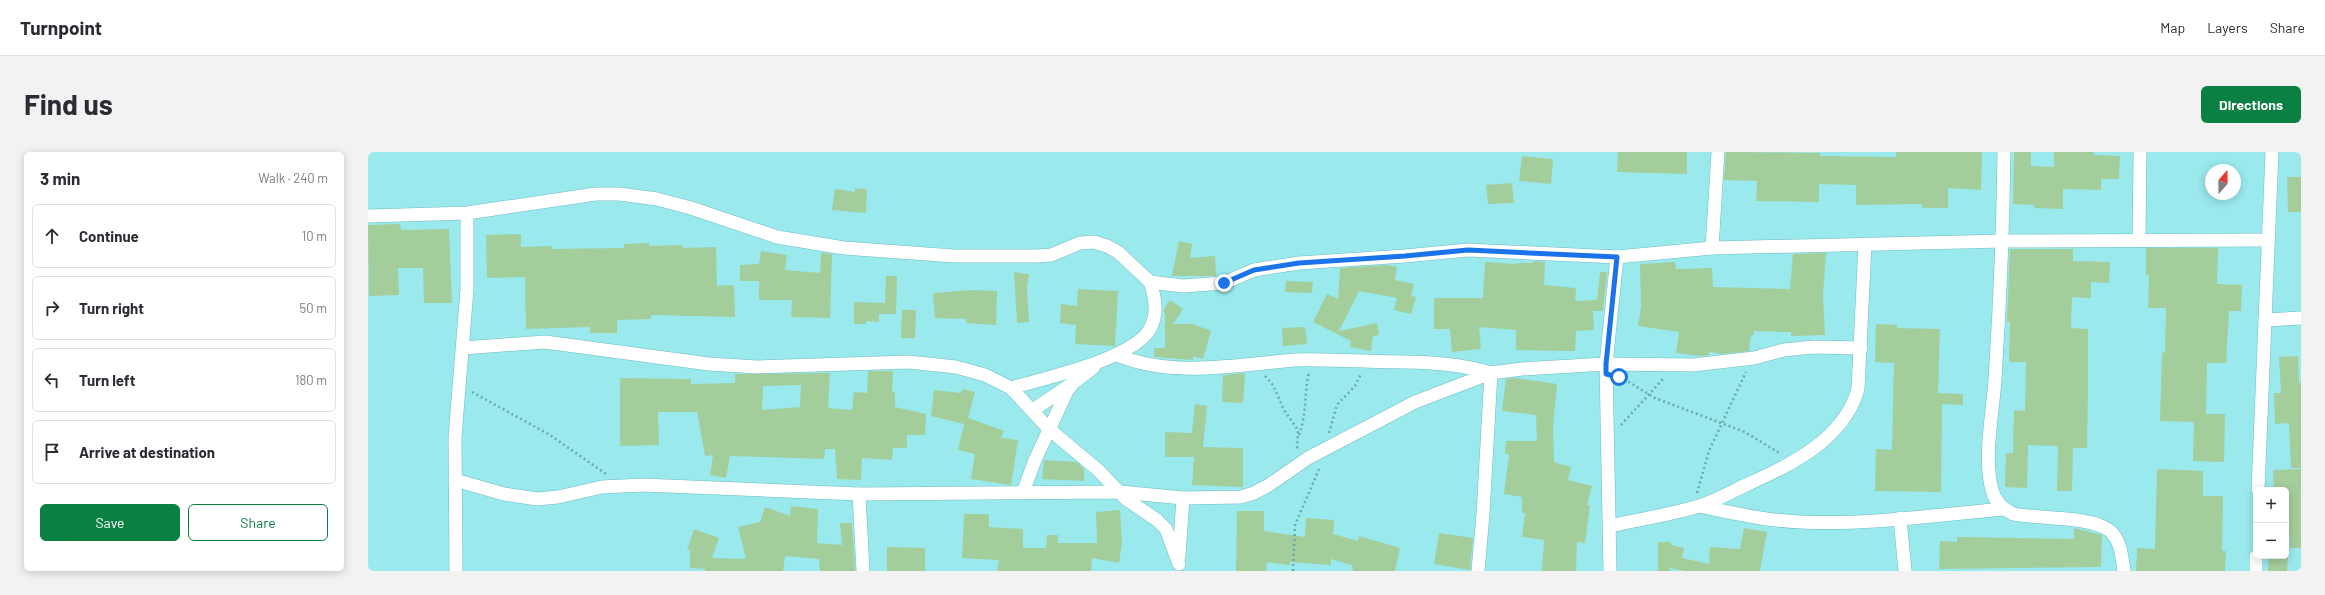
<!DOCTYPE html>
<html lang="en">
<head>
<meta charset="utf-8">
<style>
	:root { --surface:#fff; --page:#f2f2f3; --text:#2b2b33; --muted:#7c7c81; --line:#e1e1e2; --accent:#0b8043 }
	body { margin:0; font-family:Barlow,sans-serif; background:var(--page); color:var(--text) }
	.controls { position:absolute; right:12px; bottom:12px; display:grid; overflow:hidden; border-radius:6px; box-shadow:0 2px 10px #0003 }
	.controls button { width:36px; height:36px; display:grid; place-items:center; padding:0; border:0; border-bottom:1px solid var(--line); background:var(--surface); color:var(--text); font:20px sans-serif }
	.compass { position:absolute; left:1837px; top:12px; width:36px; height:36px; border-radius:50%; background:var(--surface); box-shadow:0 2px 10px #0003; rotate:20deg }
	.stop { position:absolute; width:12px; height:12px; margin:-9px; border:3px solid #1a73e8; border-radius:50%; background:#fff }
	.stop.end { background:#1a73e8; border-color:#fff; box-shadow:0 1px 4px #0008 }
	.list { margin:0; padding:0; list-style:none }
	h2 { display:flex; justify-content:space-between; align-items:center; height:52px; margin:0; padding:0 16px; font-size:17px }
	h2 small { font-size:13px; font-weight:400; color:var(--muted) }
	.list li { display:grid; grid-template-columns:26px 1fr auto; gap:12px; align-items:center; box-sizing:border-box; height:64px; margin:0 8px 8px; padding:0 8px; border:1px solid var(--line); border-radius:6px }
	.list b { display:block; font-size:15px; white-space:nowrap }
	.list em { font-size:13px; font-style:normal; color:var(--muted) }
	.actions { display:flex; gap:8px; padding:12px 16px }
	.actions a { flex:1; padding:9px 0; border:1px solid var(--accent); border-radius:6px; text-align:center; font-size:14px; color:var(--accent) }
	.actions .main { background:var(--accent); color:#fff }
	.icon { flex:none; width:22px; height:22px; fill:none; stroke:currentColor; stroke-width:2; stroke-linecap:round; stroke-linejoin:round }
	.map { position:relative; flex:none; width:1933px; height:419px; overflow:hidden; border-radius:6px }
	header { display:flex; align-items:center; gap:24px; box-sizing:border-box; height:56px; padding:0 20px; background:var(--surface); border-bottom:1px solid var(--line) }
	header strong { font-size:19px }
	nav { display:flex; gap:22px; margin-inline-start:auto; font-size:14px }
	.intro { display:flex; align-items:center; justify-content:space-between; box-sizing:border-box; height:96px; padding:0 24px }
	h1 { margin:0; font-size:28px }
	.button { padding:10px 18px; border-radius:6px; background:var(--accent); color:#fff; font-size:14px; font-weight:700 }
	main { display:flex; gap:24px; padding:0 24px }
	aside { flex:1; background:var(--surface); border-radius:6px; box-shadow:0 2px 10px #0003 }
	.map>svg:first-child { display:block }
	.building { fill:#a4cd9c; fill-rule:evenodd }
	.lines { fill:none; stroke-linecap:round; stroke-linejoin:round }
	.minor-casing { stroke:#6ebcc1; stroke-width:14 }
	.path { stroke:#6ca9ad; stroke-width:2.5; stroke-dasharray:2 3; stroke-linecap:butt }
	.minor { stroke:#fff; stroke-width:13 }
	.route { stroke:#1a73e8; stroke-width:5 }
</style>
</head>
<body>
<header>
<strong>Turnpoint</strong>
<nav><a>Map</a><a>Layers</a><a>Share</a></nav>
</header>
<div class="intro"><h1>Find us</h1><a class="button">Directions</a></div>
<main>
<aside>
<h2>3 min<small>Walk · 240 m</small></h2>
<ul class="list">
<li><svg class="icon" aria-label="ahead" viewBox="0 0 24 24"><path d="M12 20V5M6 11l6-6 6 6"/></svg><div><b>Continue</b></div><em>10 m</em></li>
<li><svg class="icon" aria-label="right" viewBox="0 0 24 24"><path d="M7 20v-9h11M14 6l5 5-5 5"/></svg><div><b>Turn right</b></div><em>50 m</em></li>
<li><svg class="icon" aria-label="left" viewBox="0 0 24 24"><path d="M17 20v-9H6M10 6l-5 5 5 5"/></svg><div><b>Turn left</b></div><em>180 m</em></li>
<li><svg class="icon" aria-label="arrive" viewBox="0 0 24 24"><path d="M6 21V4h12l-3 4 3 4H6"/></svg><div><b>Arrive at destination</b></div></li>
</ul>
<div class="actions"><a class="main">Save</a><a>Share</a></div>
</aside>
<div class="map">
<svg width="1933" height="419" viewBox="0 0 1933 419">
	<rect width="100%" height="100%" fill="#9ae9ed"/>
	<g class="building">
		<path d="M1250 0H1319V22L1249 20Z"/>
		<path d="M1358 0 1452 1V4L1528 5V0H1614L1613 38 1580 36V56H1554V52L1488 53V33L1451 32V50L1388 49 1389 29 1356 28Z"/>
		<path d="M1646 0H1663V14L1686 15V0H1726V3L1752 4 1751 27H1733V38L1695 37V57L1666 56V53L1645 52Z"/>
		<path d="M1154 4 1185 7 1183 32 1151 29Z"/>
		<path d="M1919 25H1933V60H1920Z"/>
		<path d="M1144 31 1146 51 1120 52 1118 33Z"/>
		<path d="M487 36 499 37 498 61 464 58 467 37 487 40Z"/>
		<path d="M32 72 33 78 81 77 84 151H56L55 116H30L31 143 1 144 0 73Z"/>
		<path d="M153 82V95L184 94V97L256 96V92L281 91V94L314 93V96L348 95 349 134 366 133 367 165 283 163V167L249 168V181H222V175L158 177 157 125 119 126 118 83Z"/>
		<path d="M811 89 824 92 822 106 847 104 848 124H804Z"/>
		<path d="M1778 96H1850L1849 132 1874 133 1873 159H1861L1858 211H1839L1838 262H1857L1856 310 1825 309 1826 270 1792 269 1794 200 1797 201 1798 156H1780L1781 123H1778Z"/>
		<path d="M1642 97H1705V109L1742 110 1741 131 1723 130V146L1704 145 1703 176 1720 177V241L1719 296H1705L1704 339H1689L1690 294 1660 293 1659 336 1637 335 1638 301H1645L1646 258 1657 259 1658 210H1641L1642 170H1639Z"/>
		<path d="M393 99 419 103 417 118 452 121 453 101 464 102 462 166 423 165 424 148H391V129H372V113L391 112Z"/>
		<path d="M1458 101 1455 142 1457 183 1423 184V180L1386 179V183H1383L1381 199 1354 202 1341 200V203L1331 204 1308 201 1311 180 1270 174 1273 154 1272 112 1307 110 1308 117 1344 116 1345 135 1422 137 1425 102Z"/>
		<path d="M1165 109 1177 110 1176 133 1208 136 1207 149 1229 148 1232 120H1239L1235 159H1225L1226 178 1208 179 1207 199 1148 198V178L1111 175 1113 197 1084 200 1082 177H1066V146H1115L1117 110 1149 112V111H1165Z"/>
		<path d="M1020 113 1029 115 1027 128 1046 132 1043 144 1048 145 1043 162 1026 158 1029 146 991 139 971 179 1009 171 1011 183 1005 184 1003 199 982 195 983 189 945 170 959 142 970 147 972 116Z"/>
		<path d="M646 120 661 122 659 136 661 170 649 171Z"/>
		<path d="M518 124H529L528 162H511V170L498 169V172H486V150L517 151Z"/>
		<path d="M918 129 945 130 944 141 917 140Z"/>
		<path d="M710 137 750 139 747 194 707 192 708 173 692 171 693 152 709 154Z"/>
		<path d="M604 138 629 139 628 173 598 171V167L567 166 565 141Z"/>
		<path d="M802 148 815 157 805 172H825L843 179 835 207 825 204V208L786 205V196H797V161L795 159Z"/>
		<path d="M534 158H548L547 186H533Z"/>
		<path d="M1508 172 1530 173 1529 176 1572 177 1570 241 1595 242V253L1574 252 1573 340 1507 339 1508 297 1524 298 1526 211 1507 210Z"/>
		<path d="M937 175 939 192 915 194 914 176Z"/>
		<path d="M1930 204 1931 231H1933V316H1923L1921 271 1907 272 1906 241H1913L1911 205Z"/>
		<path d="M500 219H525L524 240H527V255L558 262 557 283H539V296H525L524 308 494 306 493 328 469 327 467 297H457L456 307 362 304 358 326 342 323 345 303 337 304 329 260H290L291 293 252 294V226L323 227V232L367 231V222L462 221 460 256 484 258 486 240 499 241ZM433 233 432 255 395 258 394 256 395 234Z"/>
		<path d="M877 221 875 251 854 250 855 223Z"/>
		<path d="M1147 226 1189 232 1185 274 1186 310 1203 315 1200 328 1224 334 1219 353H1222L1217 391 1209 390 1208 419H1174L1176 388 1154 385 1157 361H1154V345L1136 342 1141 302H1137L1138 289H1169L1168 263 1134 259 1138 227Z"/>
		<path d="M595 237 607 240 600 266 636 279 633 286 650 288 643 333 603 327 607 302 590 298 596 272 563 264 566 238 593 241Z"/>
		<path d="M827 252 839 254 835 295 875 296V335L824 333 826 305H797V280L824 281Z"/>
		<path d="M676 308 708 310 716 317V329L674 327Z"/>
		<path d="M1789 317 1835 319V344H1855L1854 399H1858L1857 419H1768L1769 396 1787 397Z"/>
		<path d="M1933 317V396H1922L1918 338H1906L1905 318Z"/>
		<path d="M423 354 450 357 449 391 474 393 472 371H484L487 419H452L451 407 417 404 415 419H337V417L322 416V398H319L326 377 351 386 344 406 378 407 370 375 392 370 397 355 422 364Z"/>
		<path d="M752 358 754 391 751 411 724 406 723 419H629L631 408 594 406 596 362H621V375L655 377V396H678L679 383H690V391H729L728 360Z"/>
		<path d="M869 359H896V379L937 385 938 366 966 368 965 382 990 389 991 384 1032 396 1027 419H985L984 413 963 407V413L922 410V413L899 410 898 419H868Z"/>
		<path d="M1376 376 1399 380 1392 419H1317L1302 416V419H1290V390H1303V393L1316 396 1314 406 1341 412 1342 395 1372 397Z"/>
		<path d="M1706 376 1734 383 1733 415 1571 417 1572 389 1589 390V385L1706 387Z"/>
		<path d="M1071 381 1105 386 1102 418 1066 412Z"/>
		<path d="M519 395 557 396V419H519Z"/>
		<path d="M1901 404H1920L1919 419H1900Z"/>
	</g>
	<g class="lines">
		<g class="minor-casing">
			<g id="minor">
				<path d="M1636 0C1635 76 1632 151 1627 227 1625 261 1615 305 1624 338 1627 350 1635 357 1645 362 1669 367 1725 364 1742 379 1753 388 1754 406 1756 419"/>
				<path d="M0 64 99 61 228 42H251L289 47 323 56 409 85 476 96 586 104H668L683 103 712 91 726 90 739 94 750 100 782 130 815 134 856 131 886 118 931 111 1037 104 1100 98 1249 105 1344 96 1635 89 1900 88"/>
				<path d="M1771 87 1772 0"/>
				<path d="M1344 96 1350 0"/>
				<path d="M1897 168 1933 166"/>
				<path d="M95 196 177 190 341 212 389 215 541 210 588 215 617 223 643 236 681 277 730 318 758 347 789 368 798 377 811 412"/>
				<path d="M749 203C804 226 869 213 926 208 950 207 973 209 996 209 1040 211 1081 208 1123 221L1115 362 1110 419"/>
				<path d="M643 236C676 226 768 207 783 175 790 160 787 145 782 130"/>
				<path d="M665 258 702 233"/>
				<path d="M87 328 136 342 169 347 190 345 234 335 275 333 491 342 752 340 815 346 873 345 886 341 901 333 940 306 1047 250 1123 221 1154 217 1238 212 1325 213 1386 206 1416 198 1445 195 1493 196"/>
				<path d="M1890 338 1904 0"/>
				<path d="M655 340 667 308 699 239 705 231 726 215"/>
				<path d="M491 342 495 419"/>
				<path d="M1331 354C1365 361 1399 369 1433 370 1500 373 1569 363 1636 357"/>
				<path d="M1532 366 1537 419"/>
				<path d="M1242 374C1271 367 1302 363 1331 354 1347 349 1363 340 1378 333 1422 313 1476 288 1490 237L1497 92"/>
				<path d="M811 404 815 346"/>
				<path d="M88 419 87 285 99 137V61"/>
				<path d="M1242 419 1238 212 1249 105"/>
				<path d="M1888 419V404"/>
			</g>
		</g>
		<g class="path">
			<path d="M897 224 905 233 916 258 930 278 929 297"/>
			<path d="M1256 227 1287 246 1377 280 1413 302"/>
			<path d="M104 240 182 283 238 322"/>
			<path d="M1253 273 1295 227"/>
			<path d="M961 281 969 253 987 234 993 222"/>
			<path d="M931 283C939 262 936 241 941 220"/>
			<path d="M1329 341 1341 299 1378 220"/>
			<path d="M925 419 927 373 952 315"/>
		</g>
		<use href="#minor" class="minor"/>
	</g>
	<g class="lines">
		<path class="route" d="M856 131 886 118 931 111 1037 104 1100 98 1249 105 1238 212V222L1251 225"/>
	</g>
</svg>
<div class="controls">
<button>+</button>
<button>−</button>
</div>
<svg class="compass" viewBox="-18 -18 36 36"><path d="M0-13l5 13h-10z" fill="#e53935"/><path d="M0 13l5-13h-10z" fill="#7c7c81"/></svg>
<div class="stop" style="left:1251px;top:225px"></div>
<div class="stop end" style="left:856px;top:131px"></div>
</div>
</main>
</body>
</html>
